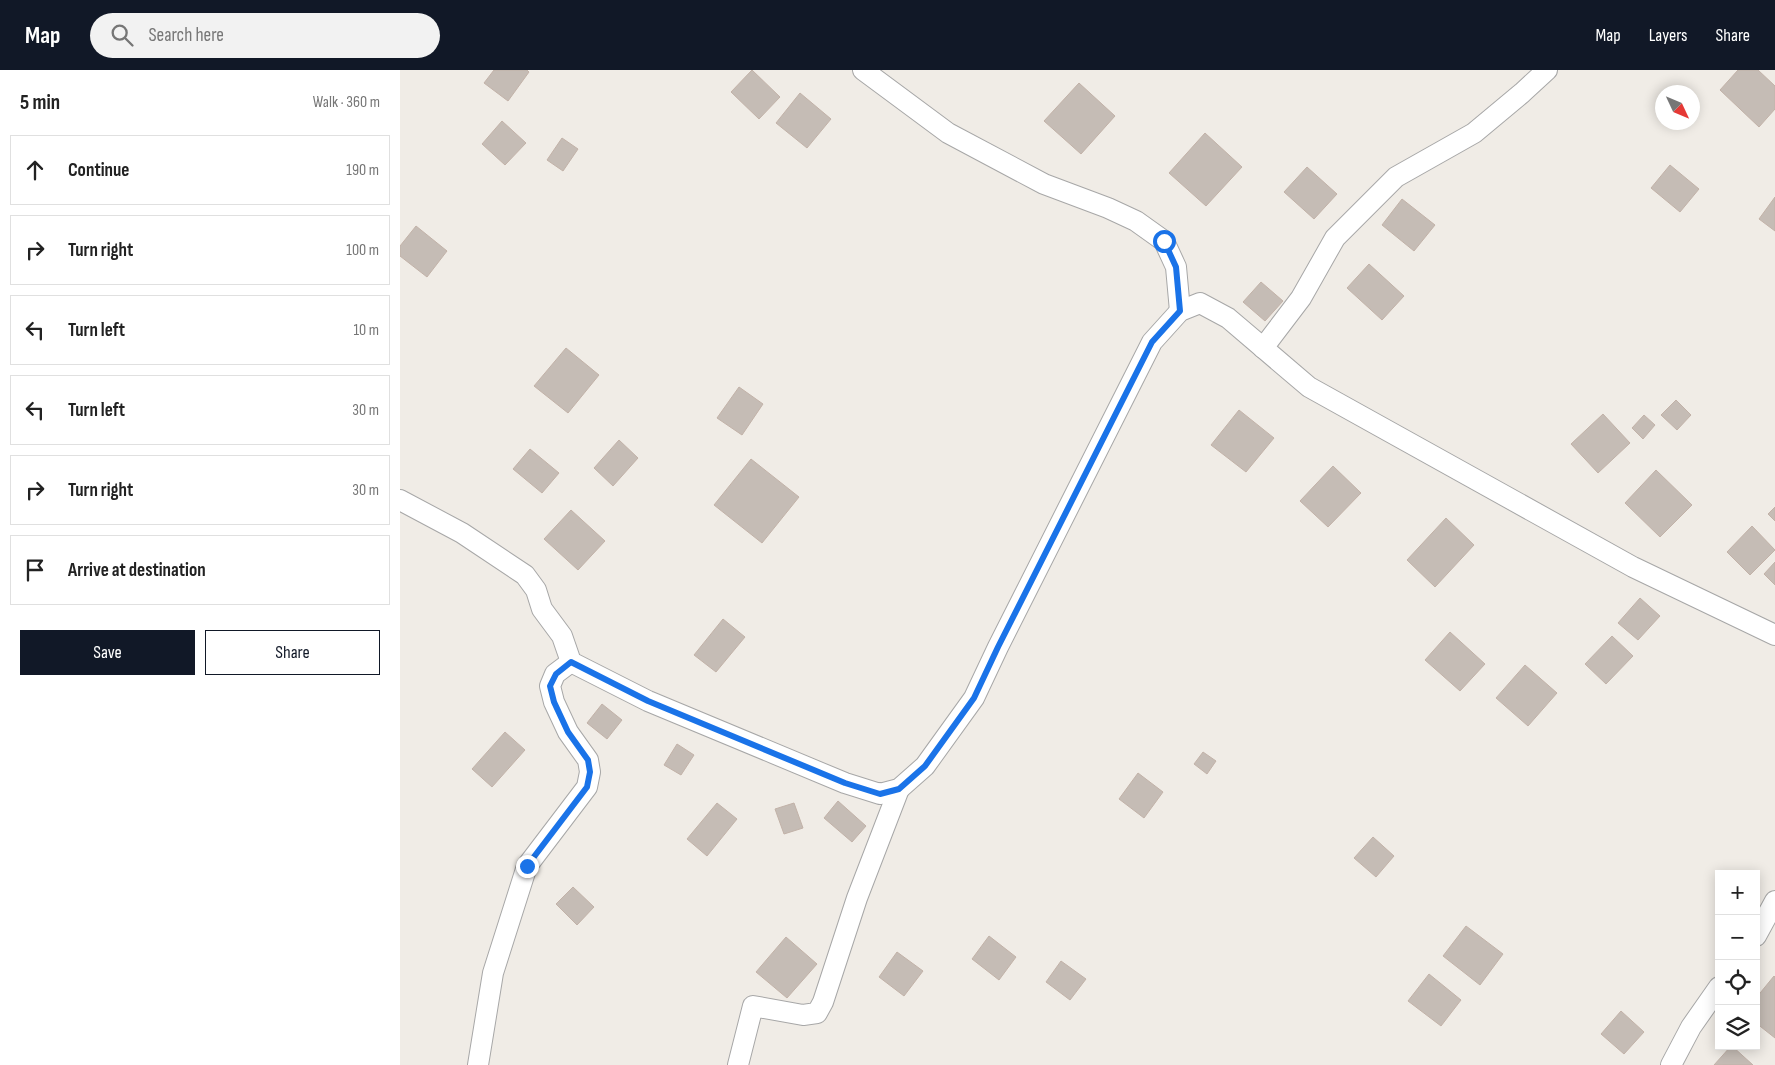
<!DOCTYPE html>
<html lang="en">
<head>
<meta charset="utf-8">
<style>
	:root { --surface:#fff; --page:#f2f2f2; --text:#222; --muted:#767676; --line:#e0e0e0; --accent:#111827 }
	body { margin:0; font-family:"Sofia Sans Condensed",sans-serif; background:var(--page); color:var(--text) }
	.controls { position:absolute; right:15px; bottom:15px; display:grid; overflow:hidden; border-radius:0px; box-shadow:0 2px 12px #0003 }
	.controls button { width:45px; height:45px; display:grid; place-items:center; padding:0; border:0; border-bottom:1px solid var(--line); background:var(--surface); color:var(--text); font:25px sans-serif }
	.compass { position:absolute; left:1255px; top:15px; width:45px; height:45px; border-radius:50%; background:var(--surface); box-shadow:0 2px 12px #0003; rotate:134deg }
	.stop { position:absolute; width:15px; height:15px; margin:-11px; border:4px solid #1a73e8; border-radius:50%; background:#fff }
	.stop.end { background:#1a73e8; border-color:#fff; box-shadow:0 1px 5px #0008 }
	.list { margin:0; padding:0; list-style:none }
	h2 { display:flex; justify-content:space-between; align-items:center; height:65px; margin:0; padding:0 20px; font-size:21px }
	h2 small { font-size:16px; font-weight:400; color:var(--muted) }
	.list li { display:grid; grid-template-columns:32px 1fr auto; gap:15px; align-items:center; box-sizing:border-box; height:70px; margin:0 10px 10px; padding:0 10px; border:1px solid var(--line); border-radius:0px }
	.list b { display:block; font-size:19px; white-space:nowrap }
	.list em { font-size:16px; font-style:normal; color:var(--muted) }
	.actions { display:flex; gap:10px; padding:15px 20px }
	.actions a { flex:1; padding:11px 0; border:1px solid var(--accent); border-radius:0px; text-align:center; font-size:18px; color:var(--accent) }
	.actions .main { background:var(--accent); color:#fff }
	.icon { flex:none; width:28px; height:28px; fill:none; stroke:currentColor; stroke-width:2; stroke-linecap:round; stroke-linejoin:round }
	.map { position:relative; flex:none; width:1375px; height:995px; overflow:hidden }
	header { display:flex; align-items:center; gap:30px; box-sizing:border-box; height:70px; padding:0 25px; background:var(--accent); color:#fff }
	header strong { font-size:24px }
	nav { display:flex; gap:28px; margin-inline-start:auto; font-size:18px }
	.search { width:350px; height:45px; background:var(--page); display:flex; align-items:center; gap:12px; box-sizing:border-box; padding:0 18px; border-radius:28px; color:var(--muted); font-size:19px }
	main { display:flex }
	aside { flex:1; background:var(--surface) }
	.map>svg:first-child { display:block }
	.building { fill:#c5bcb5; stroke:#c2b2a8 }
	.lines { fill:none; stroke-linecap:round; stroke-linejoin:round }
	.street-casing { stroke:#a7a7a7; stroke-width:22 }
	.street { stroke:#fff; stroke-width:20 }
	.route { stroke:#1a73e8; stroke-width:6 }
</style>
</head>
<body>
<header>
<strong>Map</strong>
<div class="search"><svg class="icon" aria-label="search" viewBox="0 0 24 24"><circle cx="10" cy="10" r="6"/><path d="M15 15l6 6"/></svg>Search here</div>
<nav><a>Map</a><a>Layers</a><a>Share</a></nav>
</header>
<main>
<aside>
<h2>5 min<small>Walk · 360 m</small></h2>
<ul class="list">
<li><svg class="icon" aria-label="ahead" viewBox="0 0 24 24"><path d="M12 20V5M6 11l6-6 6 6"/></svg><div><b>Continue</b></div><em>190 m</em></li>
<li><svg class="icon" aria-label="right" viewBox="0 0 24 24"><path d="M7 20v-9h11M14 6l5 5-5 5"/></svg><div><b>Turn right</b></div><em>100 m</em></li>
<li><svg class="icon" aria-label="left" viewBox="0 0 24 24"><path d="M17 20v-9H6M10 6l-5 5 5 5"/></svg><div><b>Turn left</b></div><em>10 m</em></li>
<li><svg class="icon" aria-label="left" viewBox="0 0 24 24"><path d="M17 20v-9H6M10 6l-5 5 5 5"/></svg><div><b>Turn left</b></div><em>30 m</em></li>
<li><svg class="icon" aria-label="right" viewBox="0 0 24 24"><path d="M7 20v-9h11M14 6l5 5-5 5"/></svg><div><b>Turn right</b></div><em>30 m</em></li>
<li><svg class="icon" aria-label="arrive" viewBox="0 0 24 24"><path d="M6 21V4h12l-3 4 3 4H6"/></svg><div><b>Arrive at destination</b></div></li>
</ul>
<div class="actions"><a class="main">Save</a><a>Share</a></div>
</aside>
<div class="map">
<svg width="1375" height="995" viewBox="0 0 1375 995">
	<rect width="100%" height="100%" fill="#f0ece6"/>
	<g class="building">
		<path d="M94 0H127L129 2 108 31 84 13Z"/>
		<path d="M352 0 380 27 359 49 331 22Z"/>
		<path d="M1338 0H1358L1375 16V39L1359 57 1320 20Z"/>
		<path d="M679 13 715 46 681 84 644 51Z"/>
		<path d="M400 23 431 49 407 78 376 53Z"/>
		<path d="M102 51 126 73 105 95 82 74Z"/>
		<path d="M805 63 842 97 806 136 769 103Z"/>
		<path d="M162 68 178 79 163 101 147 90Z"/>
		<path d="M1270 95 1299 119 1280 142 1251 118Z"/>
		<path d="M907 97 937 124 914 149 884 122Z"/>
		<path d="M1375 127V161L1359 149Z"/>
		<path d="M1002 129 1035 155 1014 181 982 155Z"/>
		<path d="M16 156 47 181 27 207 0 186V176Z"/>
		<path d="M969 194 1004 226 982 250 947 218Z"/>
		<path d="M861 212 883 231 865 251 843 232Z"/>
		<path d="M166 278 199 305 168 343 134 316Z"/>
		<path d="M339 317 363 334 342 365 317 348Z"/>
		<path d="M1276 330 1291 345 1277 360 1261 345Z"/>
		<path d="M839 340 874 368 846 402 811 375Z"/>
		<path d="M1203 344 1230 373 1198 403 1171 374Z"/>
		<path d="M1244 345 1255 355 1243 369 1232 358Z"/>
		<path d="M219 370 238 388 213 416 194 398Z"/>
		<path d="M130 379 159 403 142 423 113 399Z"/>
		<path d="M351 389 399 427 362 473 314 435Z"/>
		<path d="M933 396 961 423 928 457 900 431Z"/>
		<path d="M1256 400 1292 435 1260 467 1225 433Z"/>
		<path d="M1375 437V451L1368 444Z"/>
		<path d="M171 440 205 471 178 500 144 469Z"/>
		<path d="M1046 448 1074 475 1035 517 1007 490Z"/>
		<path d="M1352 456 1375 480 1350 505 1327 482Z"/>
		<path d="M1375 492V515L1364 504Z"/>
		<path d="M1240 528 1260 546 1238 570 1218 553Z"/>
		<path d="M323 549 345 567 316 602 294 585Z"/>
		<path d="M1050 562 1085 594 1060 621 1025 590Z"/>
		<path d="M1212 566 1233 586 1206 614 1185 594Z"/>
		<path d="M1125 595 1157 623 1128 656 1096 628Z"/>
		<path d="M202 634 222 650 207 669 187 653Z"/>
		<path d="M105 662 125 680 92 717 72 699Z"/>
		<path d="M277 674 294 685 281 705 264 695Z"/>
		<path d="M803 682 816 691 807 704 794 694Z"/>
		<path d="M738 703 763 722 744 748 719 729Z"/>
		<path d="M438 731 466 756 452 772 424 748Z"/>
		<path d="M317 733 337 749 307 786 287 769Z"/>
		<path d="M394 733 403 758 384 764 375 739Z"/>
		<path d="M973 767 994 786 976 807 954 788Z"/>
		<path d="M173 817 194 837 177 855 156 834Z"/>
		<path d="M1066 856 1103 884 1080 915 1043 886Z"/>
		<path d="M589 866 616 887 599 910 572 889Z"/>
		<path d="M386 867 417 894 387 928 356 902Z"/>
		<path d="M497 882 523 901 504 926 479 907Z"/>
		<path d="M661 891 686 909 670 930 646 912Z"/>
		<path d="M1029 904 1061 930 1041 956 1008 931Z"/>
		<path d="M1374 906 1375 907V968L1356 953V928Z"/>
		<path d="M1221 941 1244 962 1224 984 1201 964Z"/>
		<path d="M1331 976H1332L1353 995H1314Z"/>
	</g>
	<g class="lines">
		<g class="street-casing">
			<g id="street">
				<path d="M463 0 548 63 644 114 708 138 736 151 764 171 776 197 780 241"/>
				<path d="M863 278 901 228 935 168 996 107 1074 63 1122 23 1147 0"/>
				<path d="M0 430 62 463 125 505 136 520 142 539 162 566 171 592 248 631 445 713 480 724 499 719 525 696 574 628 598 577 752 272 780 241 800 233 828 248 909 317 1233 497 1375 565"/>
				<path d="M1356 866 1375 831"/>
				<path d="M78 995 93 903 127 796 187 717 190 702 188 690 168 662 154 632 150 616 155 604 171 592"/>
				<path d="M338 995 353 936 403 945 417 943 423 932 457 828 499 719"/>
				<path d="M1271 995 1291 957 1319 917"/>
			</g>
		</g>
		<use href="#street" class="street"/>
	</g>
	<g class="lines">
		<path class="route" d="M127 796 187 717 190 702 188 690 168 662 154 632 150 616 156 604 171 592 248 631 445 713 480 724 499 719 525 696 574 628 598 577 752 272 780 241 776 197 764 171"/>
	</g>
</svg>
<div class="controls">
<button>+</button>
<button>−</button>
<button><svg class="icon" aria-label="locate" viewBox="0 0 24 24"><circle cx="12" cy="12" r="6"/><path d="M12 2v4M12 18v4M2 12h4M18 12h4"/></svg></button>
<button><svg class="icon" aria-label="layers" viewBox="0 0 24 24"><path d="M12 4l9 5-9 5-9-5zM3 14l9 5 9-5"/></svg></button>
</div>
<svg class="compass" viewBox="-18 -18 36 36"><path d="M0-13l5 13h-10z" fill="#e53935"/><path d="M0 13l5-13h-10z" fill="#767676"/></svg>
<div class="stop" style="left:764px;top:171px"></div>
<div class="stop end" style="left:127px;top:796px"></div>
</div>
</main>
</body>
</html>
